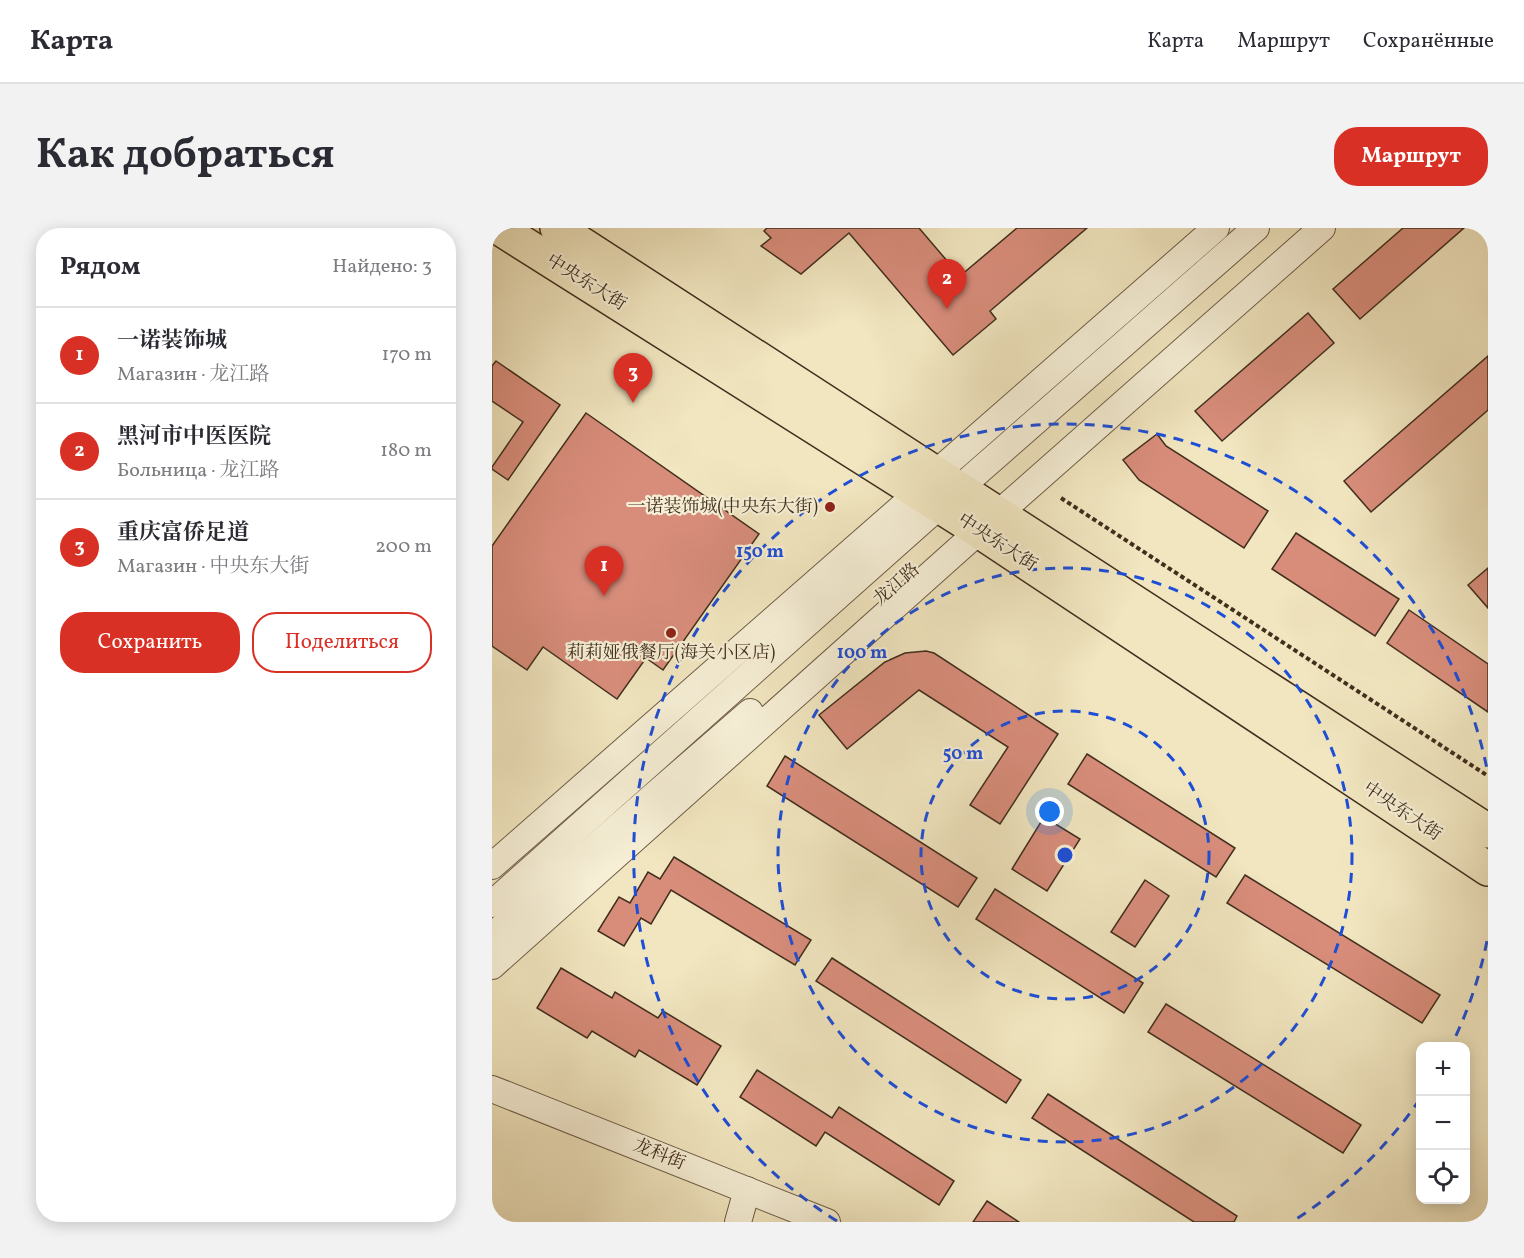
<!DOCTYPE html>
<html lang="ru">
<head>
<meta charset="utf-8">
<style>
	:root { --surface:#fff; --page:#f2f2f3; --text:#2b2b33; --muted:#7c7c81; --line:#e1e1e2; --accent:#d93025 }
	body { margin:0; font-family:Vollkorn,"Noto Serif SC",serif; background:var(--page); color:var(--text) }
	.controls { position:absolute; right:18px; bottom:18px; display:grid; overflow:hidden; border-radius:12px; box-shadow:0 3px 15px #0003 }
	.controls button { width:54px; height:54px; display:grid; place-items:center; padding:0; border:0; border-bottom:2px solid var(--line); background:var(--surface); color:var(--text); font:30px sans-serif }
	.you { position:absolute; left:558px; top:584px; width:21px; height:21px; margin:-15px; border:4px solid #fff; border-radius:50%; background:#1a73e8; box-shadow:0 0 0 9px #1a73e833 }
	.badge { display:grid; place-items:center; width:39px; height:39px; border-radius:50%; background:var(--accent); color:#fff; font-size:20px; font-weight:700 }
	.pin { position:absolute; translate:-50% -50px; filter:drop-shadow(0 2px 3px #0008) }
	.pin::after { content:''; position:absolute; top:32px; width:21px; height:18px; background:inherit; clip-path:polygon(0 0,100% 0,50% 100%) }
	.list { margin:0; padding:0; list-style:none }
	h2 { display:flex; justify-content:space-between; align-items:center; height:78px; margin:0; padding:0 24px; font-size:26px }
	h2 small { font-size:20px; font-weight:400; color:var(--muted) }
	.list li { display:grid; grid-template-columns:39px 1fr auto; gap:18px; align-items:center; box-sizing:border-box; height:96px; padding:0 24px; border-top:2px solid var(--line) }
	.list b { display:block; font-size:22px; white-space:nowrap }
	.list p { margin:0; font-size:20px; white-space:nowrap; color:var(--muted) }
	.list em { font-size:20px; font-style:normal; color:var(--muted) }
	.actions { display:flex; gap:12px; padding:18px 24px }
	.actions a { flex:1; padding:14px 0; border:2px solid var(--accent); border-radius:24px; text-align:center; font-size:21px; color:var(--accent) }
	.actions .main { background:var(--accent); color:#fff }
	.icon { flex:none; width:33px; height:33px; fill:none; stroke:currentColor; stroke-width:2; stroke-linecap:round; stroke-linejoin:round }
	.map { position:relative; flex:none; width:996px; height:994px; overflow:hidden; border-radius:24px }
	header { display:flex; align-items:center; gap:36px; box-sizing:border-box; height:84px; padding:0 30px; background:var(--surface); border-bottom:2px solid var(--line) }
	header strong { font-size:28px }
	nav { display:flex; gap:33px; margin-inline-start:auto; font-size:21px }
	.intro { display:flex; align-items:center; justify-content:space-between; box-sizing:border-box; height:144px; padding:0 36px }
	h1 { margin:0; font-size:42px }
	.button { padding:15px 27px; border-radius:24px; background:var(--accent); color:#fff; font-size:21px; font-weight:700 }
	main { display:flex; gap:36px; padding:0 36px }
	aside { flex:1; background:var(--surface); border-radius:24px; box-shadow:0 3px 15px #0003 }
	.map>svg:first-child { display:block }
	.building { fill:#d88d7b; stroke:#412e1d; stroke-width:1.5 }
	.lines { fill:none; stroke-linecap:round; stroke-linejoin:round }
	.minor-casing { stroke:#6d5c46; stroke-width:28 }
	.major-casing { stroke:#412e1d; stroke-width:36 }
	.path { stroke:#412e1d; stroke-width:4; stroke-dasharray:4.5 3; stroke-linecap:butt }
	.minor { stroke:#f6efd6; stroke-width:26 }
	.major { stroke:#f1e6c0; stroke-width:33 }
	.ring { fill:none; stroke:#1d4ed8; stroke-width:3; stroke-dasharray:10 8 }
	.poi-dot { fill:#8f2418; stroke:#f6efd6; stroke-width:2 }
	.labels { text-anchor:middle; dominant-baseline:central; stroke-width:4.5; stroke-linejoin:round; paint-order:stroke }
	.street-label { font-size:18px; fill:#412e1d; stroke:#f6efd6 }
	.poi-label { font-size:18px; fill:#412e1d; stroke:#f6efd6; text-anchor:end }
	.centre { fill:#1d4ed8; stroke:#f6efd6; stroke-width:3 }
	.ring-label { font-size:18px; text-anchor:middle; font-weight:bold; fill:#1d4ed8; stroke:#f6efd6; stroke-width:4.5; stroke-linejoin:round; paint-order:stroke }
</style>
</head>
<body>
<header>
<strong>Карта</strong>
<nav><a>Карта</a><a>Маршрут</a><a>Сохранённые</a></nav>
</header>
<div class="intro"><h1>Как добраться</h1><a class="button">Маршрут</a></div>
<main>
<aside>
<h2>Рядом<small>Найдено: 3</small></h2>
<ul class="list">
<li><span class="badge">1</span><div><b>一诺装饰城</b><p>Магазин · 龙江路</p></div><em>170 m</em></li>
<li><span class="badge">2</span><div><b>黑河市中医医院</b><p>Больница · 龙江路</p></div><em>180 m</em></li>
<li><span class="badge">3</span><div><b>重庆富侨足道</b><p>Магазин · 中央东大街</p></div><em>200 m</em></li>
</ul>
<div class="actions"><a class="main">Сохранить</a><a>Поделиться</a></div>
</aside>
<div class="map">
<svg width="996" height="994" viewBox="0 0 996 994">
	<rect width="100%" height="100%" fill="#f1e6c0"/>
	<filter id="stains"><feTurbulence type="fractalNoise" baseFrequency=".00333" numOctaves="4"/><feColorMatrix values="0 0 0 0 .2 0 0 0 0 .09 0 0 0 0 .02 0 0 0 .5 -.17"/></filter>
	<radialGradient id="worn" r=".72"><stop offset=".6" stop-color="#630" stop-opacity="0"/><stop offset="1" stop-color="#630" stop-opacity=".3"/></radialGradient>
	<g class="building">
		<path d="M275 0H427L468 48 525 0H595L498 83 504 91 461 127 357 5 309 46 269 18 279 10 272 3Z"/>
		<path d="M911 0H972L868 91 841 61Z"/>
		<path d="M816 85 842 115 730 213 703 183Z"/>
		<path d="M996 128V182L879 284 852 253Z"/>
		<path d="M4 133 68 177 16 252 0 241V239L31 194 0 173V138Z"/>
		<path d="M94 185 267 306 171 442 154 430 125 471 51 419 35 442 0 418V318Z"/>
		<path d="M665 206 674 218 776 283 752 320 647 252 631 232Z"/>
		<path d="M804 305 907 371 883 408 780 341Z"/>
		<path d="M996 340V380L976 357Z"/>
		<path d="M917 382 996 436V484L895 415Z"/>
		<path d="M434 423 442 425 566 506 508 596 478 577 516 519 427 462 355 521 327 487 393 434 413 425Z"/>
		<path d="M595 526 743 620 724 649 576 556Z"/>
		<path d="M293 528 485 650 466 679 275 558Z"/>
		<path d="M552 589 588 611 555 663 520 641Z"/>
		<path d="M182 629 319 712 303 737 179 662 159 696 149 690 132 718 106 703 127 669 138 675 156 644 168 651Z"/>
		<path d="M753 647 948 767 930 795 735 675Z"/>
		<path d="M653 652 677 668 643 719 619 704Z"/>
		<path d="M503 661 651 755 632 785 484 691Z"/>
		<path d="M340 730 529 852 514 875 324 753Z"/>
		<path d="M69 740 120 770 123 764 166 790 171 783 229 818 205 857 147 822 143 829 100 803 95 810 45 780Z"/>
		<path d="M674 776 869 897 851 925 656 804Z"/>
		<path d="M265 842 340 890 347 879 462 953 447 977 333 904 324 918 248 869Z"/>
		<path d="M556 866 745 988 742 994H702L540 890Z"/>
		<path d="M495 973 527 994H481Z"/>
	</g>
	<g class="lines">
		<g class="minor-casing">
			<g id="minor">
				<path d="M0 638 426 265 443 246 724 0"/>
				<path d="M0 676 447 278 764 0"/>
				<path d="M0 708 258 484"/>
				<path d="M0 738 506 286 830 0"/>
				<path d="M0 861 335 994"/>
				<path d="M246 994 255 962"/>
			</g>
		</g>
		<g class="major-casing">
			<g id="major">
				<path d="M7 0 487 303 996 641"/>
				<path d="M65 0 996 603"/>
			</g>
		</g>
		<path class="path" d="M569 270 996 548"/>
		<use href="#minor" class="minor"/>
		<use href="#major" class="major"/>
	</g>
	<g class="ring">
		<circle cx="573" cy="627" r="144"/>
		<circle cx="573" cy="627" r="287"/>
		<path d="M995 713A431 431 0 0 1 960 816M928 871A431 431 0 0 1 801 993M345 993A431 431 0 1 1 995 541"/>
	</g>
	<g class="poi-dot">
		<circle cx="338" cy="279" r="6"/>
		<circle cx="179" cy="405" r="6"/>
	</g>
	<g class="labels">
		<g class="street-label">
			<text transform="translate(94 55) rotate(32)">中央东大街</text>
			<text transform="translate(505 315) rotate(33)">中央东大街</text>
			<text transform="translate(405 357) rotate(-41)">龙江路</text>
			<text transform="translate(910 584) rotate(34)">中央东大街</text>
			<text transform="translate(167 927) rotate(22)">龙科街</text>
		</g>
		<g class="poi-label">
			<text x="326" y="279">一诺装饰城(中央东大街)</text>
			<text x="179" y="425" text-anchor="middle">莉莉娅俄餐厅(海关小区店)</text>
		</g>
	</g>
	<circle cx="573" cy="627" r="9" class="centre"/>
	<g class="ring-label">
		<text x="268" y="329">150 m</text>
		<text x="370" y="430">100 m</text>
		<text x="471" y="531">50 m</text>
	</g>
	<rect width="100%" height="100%" filter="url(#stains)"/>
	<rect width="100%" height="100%" fill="url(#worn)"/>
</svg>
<div class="controls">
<button>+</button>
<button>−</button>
<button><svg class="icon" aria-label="locate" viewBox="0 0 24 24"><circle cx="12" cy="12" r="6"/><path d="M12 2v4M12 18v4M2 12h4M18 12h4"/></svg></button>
</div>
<div class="you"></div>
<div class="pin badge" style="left:112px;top:368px">1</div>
<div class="pin badge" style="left:455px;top:81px">2</div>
<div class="pin badge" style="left:141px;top:175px">3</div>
</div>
</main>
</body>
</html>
